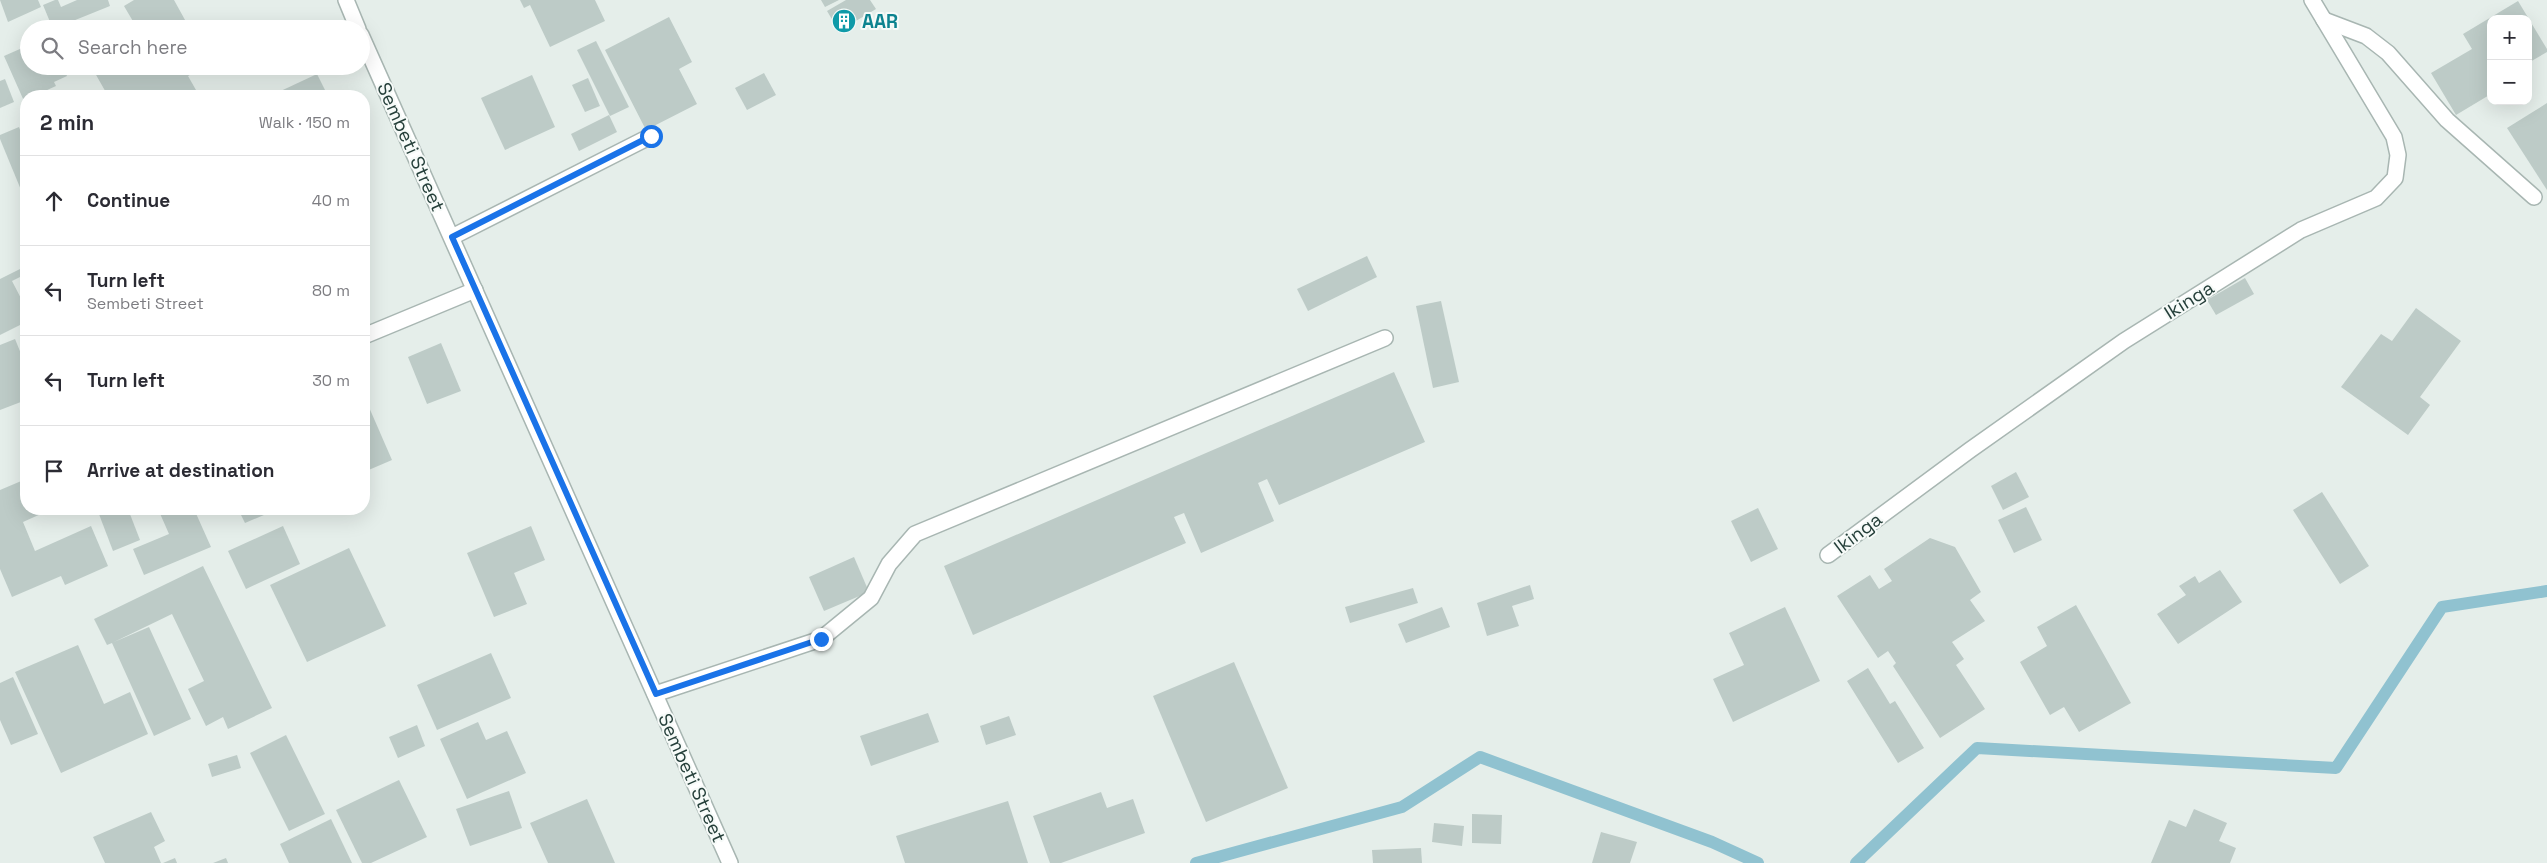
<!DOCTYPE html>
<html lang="en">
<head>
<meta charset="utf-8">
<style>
	:root { --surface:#fff; --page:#f7f7f7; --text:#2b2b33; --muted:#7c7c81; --line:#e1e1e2 }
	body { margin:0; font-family:"Space Grotesk",sans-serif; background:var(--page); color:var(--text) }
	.controls { position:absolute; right:15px; top:15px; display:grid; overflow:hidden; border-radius:10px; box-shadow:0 5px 20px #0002 }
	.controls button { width:45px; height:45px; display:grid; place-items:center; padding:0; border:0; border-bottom:1px solid var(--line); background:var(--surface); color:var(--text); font:25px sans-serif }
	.stop { position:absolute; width:15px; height:15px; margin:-11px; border:4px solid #1a73e8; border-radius:50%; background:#fff }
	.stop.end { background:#1a73e8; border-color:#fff; box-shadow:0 1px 5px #0008 }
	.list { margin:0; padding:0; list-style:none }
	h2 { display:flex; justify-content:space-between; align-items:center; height:65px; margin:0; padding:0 20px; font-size:21px }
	h2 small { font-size:16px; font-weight:400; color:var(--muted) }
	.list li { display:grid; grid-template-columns:32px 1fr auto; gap:15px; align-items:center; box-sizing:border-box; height:90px; padding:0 20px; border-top:1px solid var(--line) }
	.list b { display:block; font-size:19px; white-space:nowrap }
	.list p { margin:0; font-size:16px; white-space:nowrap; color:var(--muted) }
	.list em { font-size:16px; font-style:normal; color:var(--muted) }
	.icon { flex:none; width:28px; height:28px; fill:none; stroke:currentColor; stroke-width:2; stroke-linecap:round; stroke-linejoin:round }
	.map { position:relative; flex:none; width:2547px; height:863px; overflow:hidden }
	.search { position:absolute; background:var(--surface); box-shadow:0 5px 20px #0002; left:20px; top:20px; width:350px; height:55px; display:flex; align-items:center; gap:12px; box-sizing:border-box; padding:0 18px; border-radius:28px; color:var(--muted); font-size:19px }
	.panel { position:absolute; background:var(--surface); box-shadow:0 5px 20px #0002; left:20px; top:90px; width:350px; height:425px; border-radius:20px }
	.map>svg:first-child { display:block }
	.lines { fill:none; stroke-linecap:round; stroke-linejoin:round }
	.stream { stroke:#90c2d0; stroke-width:12 }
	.building { fill:#bdcbc7 }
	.service-casing { stroke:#a8b6b2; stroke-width:18 }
	.minor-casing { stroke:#a8b6b2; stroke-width:18 }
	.service { stroke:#fff; stroke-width:15 }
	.minor { stroke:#fff; stroke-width:15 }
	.route { stroke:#1a73e8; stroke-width:6 }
	.labels { text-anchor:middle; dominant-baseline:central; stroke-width:4; stroke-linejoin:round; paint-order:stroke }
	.culture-label { font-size:19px; font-weight:bold; fill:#0d838f; stroke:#f6faf8; text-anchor:start }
	.street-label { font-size:19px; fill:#253f3a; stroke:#f6faf8 }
</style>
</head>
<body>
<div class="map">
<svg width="2547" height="863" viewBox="0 0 2547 863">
	<rect width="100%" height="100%" fill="#e5eeea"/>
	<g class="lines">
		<g class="stream">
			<path d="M1196 863 1402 807 1480 757 1712 842 1758 863"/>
			<path d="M1856 863 1977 748 2336 768 2442 607 2547 591"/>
		</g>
	</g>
	<g class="building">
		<path d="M0 0H38L41 7 8 22Z"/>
		<path d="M55 0H58L61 7 77 0H108L110 6 53 29 43 5Z"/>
		<path d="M134 0H174L190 29H123L134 23 124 6Z"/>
		<path d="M520 0H595L605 21 550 47 530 5 524 8Z"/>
		<path d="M821 0H839L825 7Z"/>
		<path d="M846 0H870L876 9 839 31 827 11Z"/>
		<path d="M2518 1 2547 49V52L2528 63V19H2491V94L2456 115 2431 73 2472 49 2463 34Z"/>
		<path d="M669 17 692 62 679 69 697 104 646 130 605 50Z"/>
		<path d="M596 41 629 107 610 116 577 50Z"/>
		<path d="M29 45V66H63L67 76 54 82 56 86 34 96H26L24 101 4 56Z"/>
		<path d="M91 66H206L188 76 196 90 185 96H108Z"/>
		<path d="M764 73 776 95 747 110 735 88Z"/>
		<path d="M317 74 328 96H270Z"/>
		<path d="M532 75 555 127 505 150 481 98Z"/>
		<path d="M588 78 600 106 585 112 572 85Z"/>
		<path d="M5 79 14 102 0 108V81Z"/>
		<path d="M2547 103V190L2507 128Z"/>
		<path d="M609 115 617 132 579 151 571 134Z"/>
		<path d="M19 127 26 145V202L0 139V135Z"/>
		<path d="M364 172 370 186 364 189Z"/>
		<path d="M1367 256 1377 277 1308 311 1297 289Z"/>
		<path d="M26 266V274L12 281 26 308V333L20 325 0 335V279Z"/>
		<path d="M2245 278 2254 294 2216 315 2207 300Z"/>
		<path d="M1441 301 1459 382 1433 388 1416 306Z"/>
		<path d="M2416 308 2461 341 2420 397 2430 405 2408 435 2341 387 2381 334 2392 341Z"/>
		<path d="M15 339 26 366V400L0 410V345Z"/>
		<path d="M441 343 461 391 427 404 408 357Z"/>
		<path d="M1394 372 1425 442 1279 505 1267 479 1258 483 1274 521 1201 553 1184 513 1174 517 1186 543 973 635 944 566Z"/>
		<path d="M368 405 392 460 364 472V406Z"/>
		<path d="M2016 472 2029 497 2003 510 1991 486Z"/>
		<path d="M26 479V509H52L23 522 35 551 91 526 108 566 65 585 61 576 12 597 0 569V490Z"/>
		<path d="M2322 492 2369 566 2340 584 2293 510Z"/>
		<path d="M2026 507 2042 540 2014 553 1998 520Z"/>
		<path d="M1758 508 1778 549 1751 562 1731 521Z"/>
		<path d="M97 509H128L140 540 113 551Z"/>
		<path d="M158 509H194L211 547 144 575 133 549 169 534Z"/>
		<path d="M238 509H278L245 523Z"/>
		<path d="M283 526 300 564 246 589 228 551Z"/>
		<path d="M531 526 545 560 514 573 527 604 494 617 467 553Z"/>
		<path d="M1930 538 1955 547 1981 592 1970 600 1985 621 1952 642 1964 659 1956 665 1985 709 1940 738 1893 666 1896 663 1888 651 1878 658 1837 596 1870 575 1879 589 1892 581 1884 569Z"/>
		<path d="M349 548 386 626 307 662 270 585Z"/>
		<path d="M854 557 869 592 824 611 809 577Z"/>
		<path d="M203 566 272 708 228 729 223 717 206 726 188 689 204 681 172 614 114 642 149 627 191 719 154 736 112 643 107 645 94 619Z"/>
		<path d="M2220 570 2242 602 2178 644 2157 614 2186 595 2179 586 2195 576 2199 583Z"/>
		<path d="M1530 585 1534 599 1512 606 1519 626 1487 636 1477 603Z"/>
		<path d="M1413 588 1418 603 1350 623 1345 607Z"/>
		<path d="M2076 605 2131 703 2079 732 2064 707 2050 715 2020 662 2047 646 2037 627Z"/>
		<path d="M1442 607 1450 627 1406 643 1398 624Z"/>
		<path d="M1785 607 1820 681 1733 722 1713 679 1744 665 1729 633Z"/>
		<path d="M78 645 104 704 130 692 148 734 61 773 15 672Z"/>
		<path d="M491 653 511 698 437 730 417 685Z"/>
		<path d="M1234 662 1288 788 1206 822 1153 696Z"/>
		<path d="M1868 668 1890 704 1895 701 1924 748 1898 763 1847 681Z"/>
		<path d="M13 677 38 734 11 745 0 720V683Z"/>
		<path d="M928 713 939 742 871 766 860 736Z"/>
		<path d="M1009 716 1016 735 986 745 980 726Z"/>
		<path d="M478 722 486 740 507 731 526 773 467 799 440 739Z"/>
		<path d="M417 725 425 746 398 758 389 737Z"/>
		<path d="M286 735 325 814 289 831 250 753Z"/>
		<path d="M237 755 241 768 212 777 208 764Z"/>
		<path d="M399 780 427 837 371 863H362L336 810Z"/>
		<path d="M509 791 522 828 470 846 456 809Z"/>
		<path d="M1101 792 1107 808 1133 799 1145 833 1061 863H1050L1033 816Z"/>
		<path d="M587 799 615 863H548L530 823Z"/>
		<path d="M1008 801 1028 863H905L896 836Z"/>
		<path d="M2194 809 2227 823 2219 841 2236 848 2230 863H2151L2169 820 2186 827Z"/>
		<path d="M151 812 165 841 154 847 161 863H105L93 837Z"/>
		<path d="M1472 814 1502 815 1501 844 1472 843Z"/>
		<path d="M331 819 352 863H289L280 844Z"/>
		<path d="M1434 823 1464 826 1462 846 1432 842Z"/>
		<path d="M1601 832 1637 842 1630 863H1592Z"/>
		<path d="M1421 848 1422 863H1373L1372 850Z"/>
		<path d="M175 858 177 863H163Z"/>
		<path d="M226 858 228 863H213Z"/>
	</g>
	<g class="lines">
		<g class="service-casing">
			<g id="service">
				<path d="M452 237 651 136"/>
				<path d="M364 336 475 290"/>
			</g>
		</g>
		<g class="minor-casing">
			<g id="minor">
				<path d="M346 0 358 29"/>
				<path d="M2324 20 2366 36 2388 53 2447 120 2534 197"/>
				<path d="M361 35 730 863"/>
				<path d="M1828 555 1970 450 2124 341 2301 230 2376 198 2395 178 2398 155 2394 137 2312 0"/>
				<path d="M655 694 821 639 871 598 889 564 915 534 1385 338"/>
			</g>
		</g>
		<use href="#service" class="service"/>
		<use href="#minor" class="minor"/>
	</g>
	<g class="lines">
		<path class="route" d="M651 136 452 237 656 694 821 639"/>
	</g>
	<defs>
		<g id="building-disc" transform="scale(1.25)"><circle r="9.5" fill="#0f9aa8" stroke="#f6faf8"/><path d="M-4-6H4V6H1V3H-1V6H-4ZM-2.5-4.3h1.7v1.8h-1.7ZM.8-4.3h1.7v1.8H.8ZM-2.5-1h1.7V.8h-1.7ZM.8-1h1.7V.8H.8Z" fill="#fff"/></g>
	</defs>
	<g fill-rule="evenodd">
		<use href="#building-disc" x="844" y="21"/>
	</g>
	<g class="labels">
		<g class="culture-label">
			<text x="862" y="21">AAR</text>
		</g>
		<g class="street-label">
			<text transform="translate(411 147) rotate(66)">Sembeti Street</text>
			<text transform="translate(2189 300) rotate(-32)">Ikinga</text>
			<text transform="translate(1858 533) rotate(-37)">Ikinga</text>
			<text transform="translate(692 778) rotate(66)">Sembeti Street</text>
		</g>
	</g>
</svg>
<div class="controls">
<button>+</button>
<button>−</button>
</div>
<div class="stop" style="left:651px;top:136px"></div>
<div class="stop end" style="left:821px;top:639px"></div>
<div class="search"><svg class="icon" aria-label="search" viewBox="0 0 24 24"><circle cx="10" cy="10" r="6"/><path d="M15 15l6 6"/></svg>Search here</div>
<section class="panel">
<h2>2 min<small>Walk · 150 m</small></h2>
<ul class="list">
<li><svg class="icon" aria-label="ahead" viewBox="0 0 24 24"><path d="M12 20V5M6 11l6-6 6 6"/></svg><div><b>Continue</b></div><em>40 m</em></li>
<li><svg class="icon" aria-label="left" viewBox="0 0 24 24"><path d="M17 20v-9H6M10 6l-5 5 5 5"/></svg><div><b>Turn left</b><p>Sembeti Street</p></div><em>80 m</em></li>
<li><svg class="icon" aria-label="left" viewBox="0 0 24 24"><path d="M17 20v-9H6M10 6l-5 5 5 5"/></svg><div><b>Turn left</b></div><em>30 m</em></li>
<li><svg class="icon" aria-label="arrive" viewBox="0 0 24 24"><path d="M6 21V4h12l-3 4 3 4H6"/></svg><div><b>Arrive at destination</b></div></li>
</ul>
</section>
</div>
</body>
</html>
